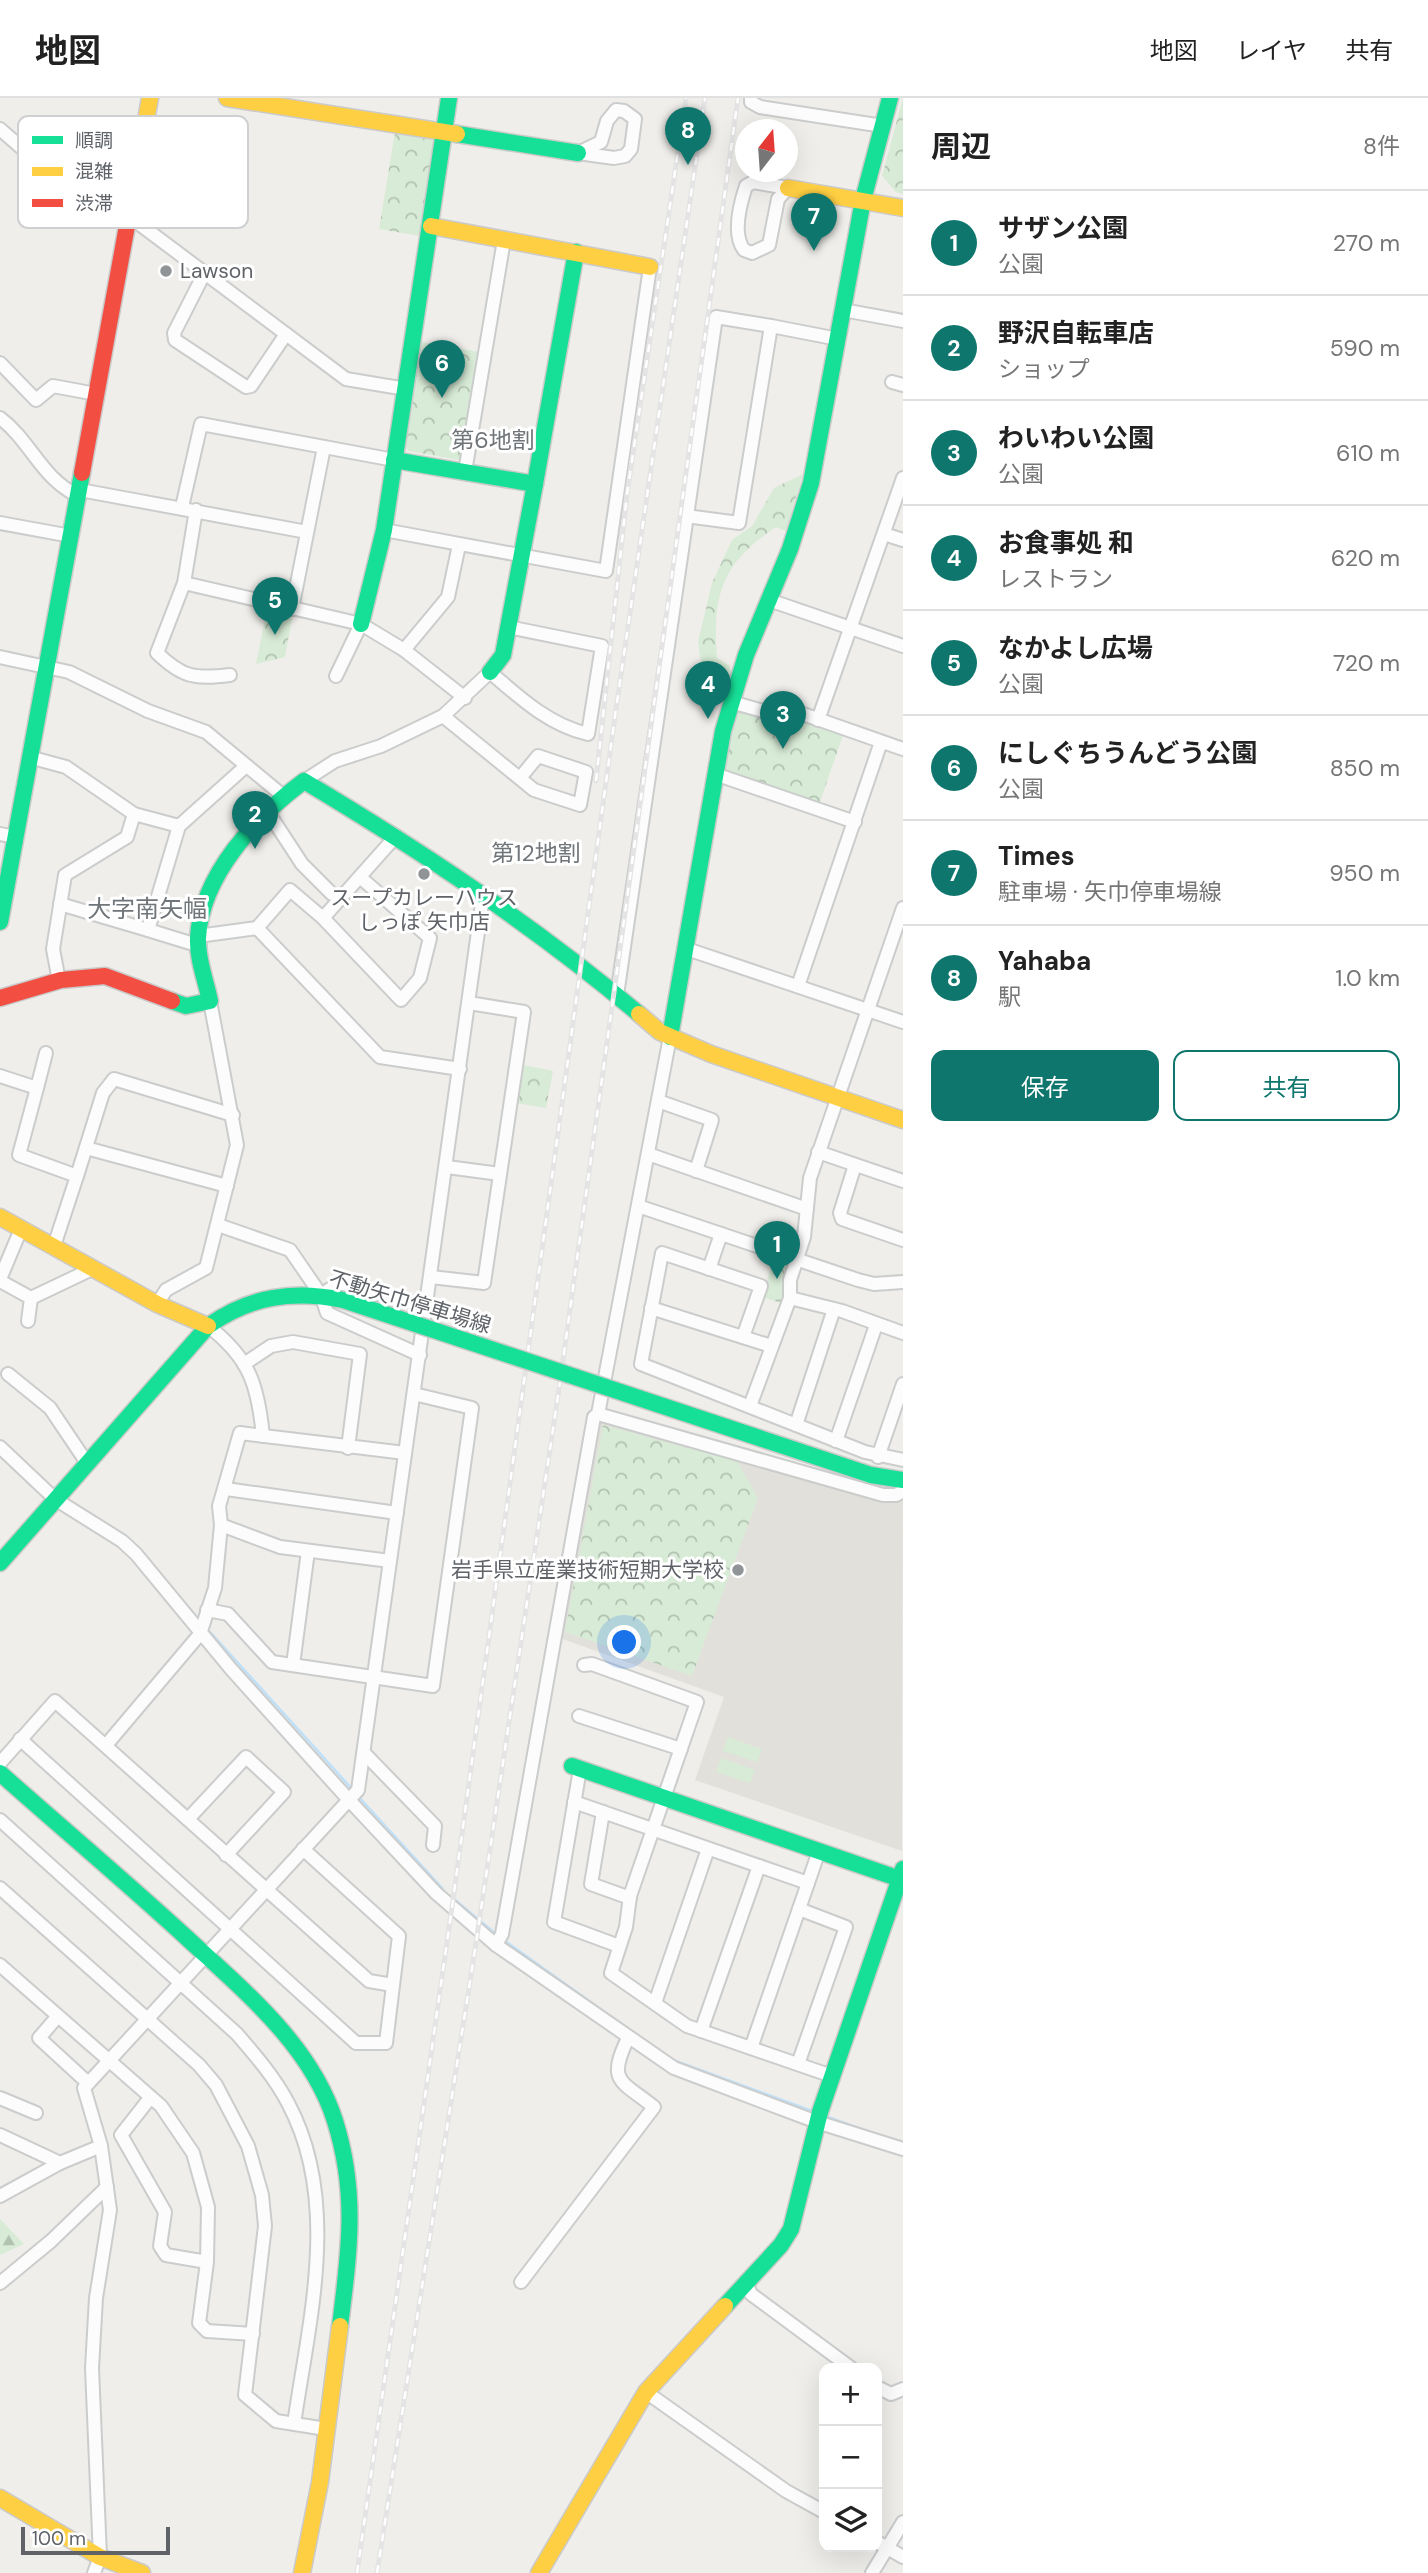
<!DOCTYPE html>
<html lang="ja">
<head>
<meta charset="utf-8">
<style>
	:root { --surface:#fff; --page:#f2f2f2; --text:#222; --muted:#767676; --line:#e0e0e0; --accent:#0f766e }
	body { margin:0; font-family:"DM Sans","Noto Sans JP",sans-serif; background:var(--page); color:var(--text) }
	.controls { position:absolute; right:21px; bottom:21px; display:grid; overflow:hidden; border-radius:14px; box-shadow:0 7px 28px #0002 }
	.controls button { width:63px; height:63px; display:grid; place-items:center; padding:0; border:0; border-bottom:2px solid var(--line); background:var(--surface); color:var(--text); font:35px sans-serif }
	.compass { position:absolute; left:735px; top:21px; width:63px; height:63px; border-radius:50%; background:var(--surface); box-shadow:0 7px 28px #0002; rotate:17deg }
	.scale { position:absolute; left:21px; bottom:18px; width:149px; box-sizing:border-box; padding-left:7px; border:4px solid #5f6368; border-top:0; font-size:19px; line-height:24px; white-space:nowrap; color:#5f6368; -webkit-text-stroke:5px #fff; paint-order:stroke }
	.you { position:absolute; left:625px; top:1545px; width:24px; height:24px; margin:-18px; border:5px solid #fff; border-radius:50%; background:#1a73e8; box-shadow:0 0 0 10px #1a73e833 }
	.badge { display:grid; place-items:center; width:46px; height:46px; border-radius:50%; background:var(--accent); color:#fff; font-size:23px; font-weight:700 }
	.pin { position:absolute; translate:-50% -58px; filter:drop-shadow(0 2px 4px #0008) }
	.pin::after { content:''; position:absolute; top:37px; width:24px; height:21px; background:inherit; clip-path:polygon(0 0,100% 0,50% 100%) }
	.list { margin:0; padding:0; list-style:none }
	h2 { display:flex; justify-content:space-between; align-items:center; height:91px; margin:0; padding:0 28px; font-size:30px }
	h2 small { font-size:23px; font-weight:400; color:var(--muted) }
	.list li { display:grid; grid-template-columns:46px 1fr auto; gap:21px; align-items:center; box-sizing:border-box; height:105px; padding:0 28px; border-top:2px solid var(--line) }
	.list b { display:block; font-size:26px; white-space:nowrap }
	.list p { margin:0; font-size:23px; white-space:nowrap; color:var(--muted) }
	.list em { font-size:23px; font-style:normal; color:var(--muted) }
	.actions { display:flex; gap:14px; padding:21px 28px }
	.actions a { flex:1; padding:16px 0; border:2px solid var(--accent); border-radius:14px; text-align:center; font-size:24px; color:var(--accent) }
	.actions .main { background:var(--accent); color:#fff }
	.icon { flex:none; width:38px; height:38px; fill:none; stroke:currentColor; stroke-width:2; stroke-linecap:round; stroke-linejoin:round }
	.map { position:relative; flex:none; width:903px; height:2475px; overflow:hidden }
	header { display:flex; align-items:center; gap:42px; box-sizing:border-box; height:98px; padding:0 35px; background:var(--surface); border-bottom:2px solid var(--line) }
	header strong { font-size:33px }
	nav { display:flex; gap:38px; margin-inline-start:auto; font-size:24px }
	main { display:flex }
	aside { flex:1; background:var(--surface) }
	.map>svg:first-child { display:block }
	.education { fill:#e2e0da }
	.forest { fill:url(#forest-firs) }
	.park { fill:url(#park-crowns) }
	.pitch { fill:#d8ebd6 }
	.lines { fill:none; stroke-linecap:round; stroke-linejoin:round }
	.stream { stroke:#bfe0f9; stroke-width:2.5 }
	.street-casing { stroke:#cbcccc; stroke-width:16 }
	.fast-casing { stroke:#cacacb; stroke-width:19 }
	.slow-casing { stroke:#cacacb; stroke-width:19 }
	.jam-casing { stroke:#cacacb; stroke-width:19 }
	.street { stroke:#fdfcfc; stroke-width:12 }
	.fast { stroke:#16e098; stroke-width:16 }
	.slow { stroke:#ffcf43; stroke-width:16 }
	.jam { stroke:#f24e42; stroke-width:16 }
	.rail-casing { stroke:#e4e4e4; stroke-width:5 }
	.rail { stroke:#fff; stroke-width:2.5; stroke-dasharray:8; stroke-linecap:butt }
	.fast-bridge-casing { stroke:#cacacb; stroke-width:19; stroke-linecap:butt }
	.fast-bridge { stroke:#16e098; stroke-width:16 }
	.poi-dot { fill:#919496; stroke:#fff; stroke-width:2.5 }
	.labels { text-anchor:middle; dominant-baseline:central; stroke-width:6; stroke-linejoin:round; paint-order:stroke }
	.poi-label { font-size:21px; fill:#5f6368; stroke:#fff; text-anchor:start }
	.street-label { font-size:21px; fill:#5f6368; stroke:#fff }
	.neighbourhood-label { font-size:23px; fill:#70757a; stroke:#fff }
	.quarter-label { font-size:24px; fill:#70757a; stroke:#fff }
	.key { fill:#fff; stroke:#cfd0d2; stroke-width:2 }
	.key-label { font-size:19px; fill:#5f6368 }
</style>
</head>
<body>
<header>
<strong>地図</strong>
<nav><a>地図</a><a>レイヤ</a><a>共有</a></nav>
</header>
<main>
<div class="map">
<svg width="903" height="2475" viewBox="0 0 903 2475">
	<defs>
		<pattern id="forest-firs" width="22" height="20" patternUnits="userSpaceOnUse" patternTransform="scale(1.75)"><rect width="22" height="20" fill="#d8ebd6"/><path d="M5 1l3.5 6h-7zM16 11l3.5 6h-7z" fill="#b2c2b1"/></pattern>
		<pattern id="park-crowns" width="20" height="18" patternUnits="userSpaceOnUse" patternTransform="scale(1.75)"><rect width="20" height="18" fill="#d8ebd6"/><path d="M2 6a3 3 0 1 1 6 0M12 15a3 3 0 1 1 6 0" fill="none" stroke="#b2c2b1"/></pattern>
	</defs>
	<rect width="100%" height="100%" fill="#efeeea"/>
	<path class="education" d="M599 1322 893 1405 903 1402 902 1753 695 1682 724 1599 560 1540Z"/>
	<path class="forest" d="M0 2121 24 2146 0 2157Z"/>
	<g class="park">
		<path d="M903 0V96L896 94 882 78Z"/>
		<path d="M395 34 440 41 426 139 379 131Z"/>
		<path d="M421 244 479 254 460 362 408 353 405 346Z"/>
		<path d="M803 376 786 433 776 429C722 465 712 496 717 560L729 567 733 580 721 600 713 598 703 576 698 544 712 485 732 442 752 428 774 390Z"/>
		<path d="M267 511 293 515 285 559 256 566Z"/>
		<path d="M737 611 801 620 845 631 820 704 724 672Z"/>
		<path d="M523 967 553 973 546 1010 516 1005Z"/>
		<path d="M773 1163 789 1169 781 1205 762 1199Z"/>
		<path d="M603 1327 737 1363 758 1400 692 1578 565 1534Z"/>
	</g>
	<g class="pitch">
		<path d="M728 1639 762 1651 757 1664 723 1653Z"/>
		<path d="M721 1660 755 1672 750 1685 716 1674Z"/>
	</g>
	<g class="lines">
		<g class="stream">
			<path d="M186 1507 200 1523"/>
			<path d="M210 1534 353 1692"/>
			<path d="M357 1697 443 1791"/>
			<path d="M454 1801 497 1837"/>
			<path d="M505 1843 662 1955"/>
			<path d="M673 1962 812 2013"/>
			<path d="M825 2018 878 2037"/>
		</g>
		<g class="street-casing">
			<g id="street">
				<path d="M751 0V4L760 9 883 28"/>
				<path d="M616 12 624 13 635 21 631 51 625 58 614 60 578 55 601 44 607 23Z"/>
				<path d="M0 31 33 60 78 77 104 93 128 112 138 125 346 281 406 291"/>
				<path d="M753 84 788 90 778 101 769 147 752 155 744 152C732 136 740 106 746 88Z"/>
				<path d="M205 174 174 235 175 242 246 289 251 288 286 236"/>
				<path d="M843 212 903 223"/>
				<path d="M0 265 36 302 53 288 96 296"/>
				<path d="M892 284 903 287"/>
				<path d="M0 320C31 343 40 379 78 398"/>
				<path d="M465 374 504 142"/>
				<path d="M80 392 307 434"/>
				<path d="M182 409 201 326 394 362"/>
				<path d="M196 412 184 485 157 555C183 580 195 581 230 577"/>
				<path d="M686 418 739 425 771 228 838 241"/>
				<path d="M0 425 71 438"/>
				<path d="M384 432 606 473 650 169"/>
				<path d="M884 436 903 442"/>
				<path d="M184 485 361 526 404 552 465 600"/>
				<path d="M769 502 903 548"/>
				<path d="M292 511 324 349"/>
				<path d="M404 552 448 499 459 447"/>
				<path d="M0 559 69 574 148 613 206 634 282 697"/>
				<path d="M336 578 361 526"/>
				<path d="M731 604 777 617 803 616 903 651"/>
				<path d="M443 618 534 692 580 707 586 674 538 658 520 680"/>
				<path d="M818 622 903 380"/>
				<path d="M29 659 66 669 134 716 179 728"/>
				<path d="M715 676 855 724"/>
				<path d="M304 683 335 663 381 648 443 618 490 574C520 600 549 627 588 636L602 548 508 529"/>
				<path d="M268 714 302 766 332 796"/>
				<path d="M0 736 15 739"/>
				<path d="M60 806 148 832"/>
				<path d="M323 820 396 738"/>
				<path d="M257 830 380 959 460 971"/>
				<path d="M198 838 257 830 290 792 323 820 401 902 420 880 430 840 361 780"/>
				<path d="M200 848 148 832 179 728 246 668"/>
				<path d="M684 850 903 924"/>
				<path d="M59 883 53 851 65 777 127 739 134 716"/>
				<path d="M798 888 881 644"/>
				<path d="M617 897 716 219 771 228"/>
				<path d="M0 978 37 990 19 1057 77 1078 103 995 114 981 233 1017"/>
				<path d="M37 990 46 955"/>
				<path d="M658 1003 712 1022 696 1073"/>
				<path d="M86 1050 227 1088"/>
				<path d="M818 1054 903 1083"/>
				<path d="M648 1056 807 1111"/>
				<path d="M855 1067 840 1115 842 1121 903 1142"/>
				<path d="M447 1069 500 1076"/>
				<path d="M638 1108 858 1182 874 1186 903 1184"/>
				<path d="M218 1127 290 1152 321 1197 327 1215 420 1257"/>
				<path d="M54 1148 77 1078"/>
				<path d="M709 1171 721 1136"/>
				<path d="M431 1179 484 1185 524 914 469 905"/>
				<path d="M0 1181 21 1131"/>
				<path d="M0 1183 31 1200 28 1223"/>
				<path d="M321 1197 339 1185 427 1208"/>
				<path d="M31 1200 94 1170"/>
				<path d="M790 1200V1182L804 1139 810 1080 903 810"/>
				<path d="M157 1206 166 1192 206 1170 237 1047 210 903"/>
				<path d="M651 1210 771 1248"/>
				<path d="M208 1228C250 1260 258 1288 263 1338"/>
				<path d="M743 1239 761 1188 662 1155 641 1266 865 1354 903 1362"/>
				<path d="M244 1266 271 1248 293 1244 360 1256 348 1350"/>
				<path d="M8 1276 50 1310 87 1365"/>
				<path d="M750 1308 790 1200 842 1213 903 1235"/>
				<path d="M598 1316 883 1397H896L903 1393"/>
				<path d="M796 1327 834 1211"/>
				<path d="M836 1343 876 1227"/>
				<path d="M0 1349 55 1401 122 1443 136 1456 231 1571 349 1702 436 1795 496 1847 674 1970 817 2024 903 2051"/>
				<path d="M878 1359 903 1286"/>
				<path d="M226 1391 397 1415"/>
				<path d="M221 1427 280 1449 390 1463"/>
				<path d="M207 1512 228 1516 272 1564 433 1588 472 1310 414 1296"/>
				<path d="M293 1567 308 1453"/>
				<path d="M584 1567 592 1566 697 1604 630 1798 626 1829 611 1875 687 1928 832 1978"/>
				<path d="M579 1618 681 1651"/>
				<path d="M20 1641 356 1945H386L399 1838 303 1751"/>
				<path d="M107 1646 200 1536 215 1490 221 1427 219 1408 240 1335 405 1355"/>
				<path d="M364 1655 435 1728 433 1747"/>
				<path d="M0 1665 55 1603 369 1883 393 1887"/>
				<path d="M580 1671 554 1824 619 1848"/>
				<path d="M574 1704 808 1785"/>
				<path d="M603 1714 591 1786 630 1800"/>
				<path d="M188 1721 246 1659 284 1694 226 1757"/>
				<path d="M0 1722 237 1936C256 1958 275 1980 288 2005 341 2104 309 2222 294 2326"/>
				<path d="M0 1790 199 1967 216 1987 248 2048 262 2097 265 2128 245 2297 276 2323 326 2331"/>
				<path d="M496 1847 502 1836 594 1319 598 1316 670 939"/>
				<path d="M0 1867 161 2008 193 2055 208 2109 207 2164 199 2225 207 2233 253 2236"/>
				<path d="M655 1905 708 1751"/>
				<path d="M58 1918 39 1940 88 1985"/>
				<path d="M701 1933 759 1768"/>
				<path d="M751 1950 819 1753"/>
				<path d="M798 1966 846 1829 799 1811"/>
				<path d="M0 2000 36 2015"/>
				<path d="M150 2000 121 2037 165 2114 160 2148 166 2157 207 2164"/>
				<path d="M0 2037 60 2065 101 2048"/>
				<path d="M0 2098 60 2065"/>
				<path d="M521 2184 654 2009C620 1982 607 1984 628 1940"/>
				<path d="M0 2185 51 2143 107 2089"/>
				<path d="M746 2185 751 2196 851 2270"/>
				<path d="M877 2289 891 2296 903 2291"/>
				<path d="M646 2294 786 2393 824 2414"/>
				<path d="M877 2444 903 2459"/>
				<path d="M94 2475 100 2459 92 2270 96 2200 110 2112 101 2048 84 1990 358 1692 483 798"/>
				<path d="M872 2475 903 2424"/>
			</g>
		</g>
		<g class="fast-casing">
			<g id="fast">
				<path d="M457 36 578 55"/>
				<path d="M394 362 535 386 503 557 490 574"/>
				<path d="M535 386 576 154"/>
				<path d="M361 526 384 432 449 0"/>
				<path d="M0 824 82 375"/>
				<path d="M172 903 186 908 210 903C206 883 197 861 198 840 201 777 257 718 304 683 421 753 535 828 639 916"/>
				<path d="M670 939 723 633 746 557 790 451 811 385 863 102 890 0"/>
				<path d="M871 1377 903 1382"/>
				<path d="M0 1465 208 1228C250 1198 293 1192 343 1202"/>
				<path d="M572 1668 900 1781"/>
				<path d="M0 1675C62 1730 126 1784 187 1840 244 1893 311 1947 335 2023 358 2096 349 2155 340 2228"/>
				<path d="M725 2208 781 2147 791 2131 820 2014 903 1771"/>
			</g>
		</g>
		<g class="slow-casing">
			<g id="slow">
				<path d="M227 0 457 36"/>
				<path d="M788 90 903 110"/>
				<path d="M128 122 150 0"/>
				<path d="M431 128 650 169"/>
				<path d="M639 916 660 934 711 956 903 1022"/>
				<path d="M0 1119 157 1206 208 1228"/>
				<path d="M0 2400 100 2459 142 2475"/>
				<path d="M302 2475 320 2384 340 2228"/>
				<path d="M539 2475 646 2294 725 2208"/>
			</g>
		</g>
		<g class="jam-casing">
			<g id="jam">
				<path d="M82 375 128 122"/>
				<path d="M0 900 61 882 105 878 172 903"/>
			</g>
		</g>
		<use href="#street" class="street"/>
		<use href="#fast" class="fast"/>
		<use href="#slow" class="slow"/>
		<use href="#jam" class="jam"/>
		<g class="rail-casing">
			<g id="rail">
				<path d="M596 683 627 396 686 0"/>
				<path d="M357 2475 452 1809 616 611 705 0"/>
				<path d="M377 2475 474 1858 559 1291 738 0"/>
			</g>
		</g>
		<use href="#rail" class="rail"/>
		<g class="fast-bridge-casing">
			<path id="fast-bridge" d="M343 1202 871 1377"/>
		</g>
		<use href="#fast-bridge" class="fast-bridge"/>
	</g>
	<g class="poi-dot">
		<circle cx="166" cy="173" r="7"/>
		<circle cx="424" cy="776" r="7"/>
		<circle cx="738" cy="1472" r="7"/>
	</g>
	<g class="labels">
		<g class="poi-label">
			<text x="180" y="173">Lawson</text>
			<text x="424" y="800" text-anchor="middle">スープカレーハウス<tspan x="424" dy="24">しっぽ 矢巾店</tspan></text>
			<text x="724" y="1472" text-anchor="end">岩手県立産業技術短期大学校</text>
		</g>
		<g class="street-label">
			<text transform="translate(410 1204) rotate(17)">不動矢巾停車場線</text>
		</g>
		<g class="neighbourhood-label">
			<text x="493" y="342">第6地割</text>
			<text x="536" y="755">第12地割</text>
		</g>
		<g class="quarter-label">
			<text x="147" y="810">大字南矢幅</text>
		</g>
	</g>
	<rect x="18" y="18" width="230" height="112" rx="10" class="key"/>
	<rect x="32" y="38" width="31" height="8" fill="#16e098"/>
	<rect x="32" y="69" width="31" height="9" fill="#ffcf43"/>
	<rect x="32" y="101" width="31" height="8" fill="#f24e42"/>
	<g class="key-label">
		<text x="75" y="49">順調</text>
		<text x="75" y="80">混雑</text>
		<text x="75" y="112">渋滞</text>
	</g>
</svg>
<div class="controls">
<button>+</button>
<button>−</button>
<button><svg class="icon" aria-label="layers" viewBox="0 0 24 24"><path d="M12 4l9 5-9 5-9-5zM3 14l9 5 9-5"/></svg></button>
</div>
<svg class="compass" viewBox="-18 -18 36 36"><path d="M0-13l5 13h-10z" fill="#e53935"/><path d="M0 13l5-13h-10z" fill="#767676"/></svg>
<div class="scale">100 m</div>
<div class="you"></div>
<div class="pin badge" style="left:777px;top:1181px">1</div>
<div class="pin badge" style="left:255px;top:751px">2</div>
<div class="pin badge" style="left:783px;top:651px">3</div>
<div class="pin badge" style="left:708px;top:621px">4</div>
<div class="pin badge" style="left:275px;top:537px">5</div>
<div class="pin badge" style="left:442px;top:300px">6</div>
<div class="pin badge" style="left:814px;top:153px">7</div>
<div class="pin badge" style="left:688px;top:67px">8</div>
</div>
<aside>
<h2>周辺<small>8件</small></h2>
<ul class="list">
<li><span class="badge">1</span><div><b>サザン公園</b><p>公園</p></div><em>270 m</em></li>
<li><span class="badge">2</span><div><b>野沢自転車店</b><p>ショップ</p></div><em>590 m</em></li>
<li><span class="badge">3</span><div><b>わいわい公園</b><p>公園</p></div><em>610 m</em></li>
<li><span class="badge">4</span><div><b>お食事処 和</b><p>レストラン</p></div><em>620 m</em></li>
<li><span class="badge">5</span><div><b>なかよし広場</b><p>公園</p></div><em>720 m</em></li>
<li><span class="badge">6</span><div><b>にしぐちうんどう公園</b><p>公園</p></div><em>850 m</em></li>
<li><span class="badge">7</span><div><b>Times</b><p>駐車場 · 矢巾停車場線</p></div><em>950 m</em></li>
<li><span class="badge">8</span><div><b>Yahaba</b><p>駅</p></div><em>1.0 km</em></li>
</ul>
<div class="actions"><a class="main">保存</a><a>共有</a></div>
</aside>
</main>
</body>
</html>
